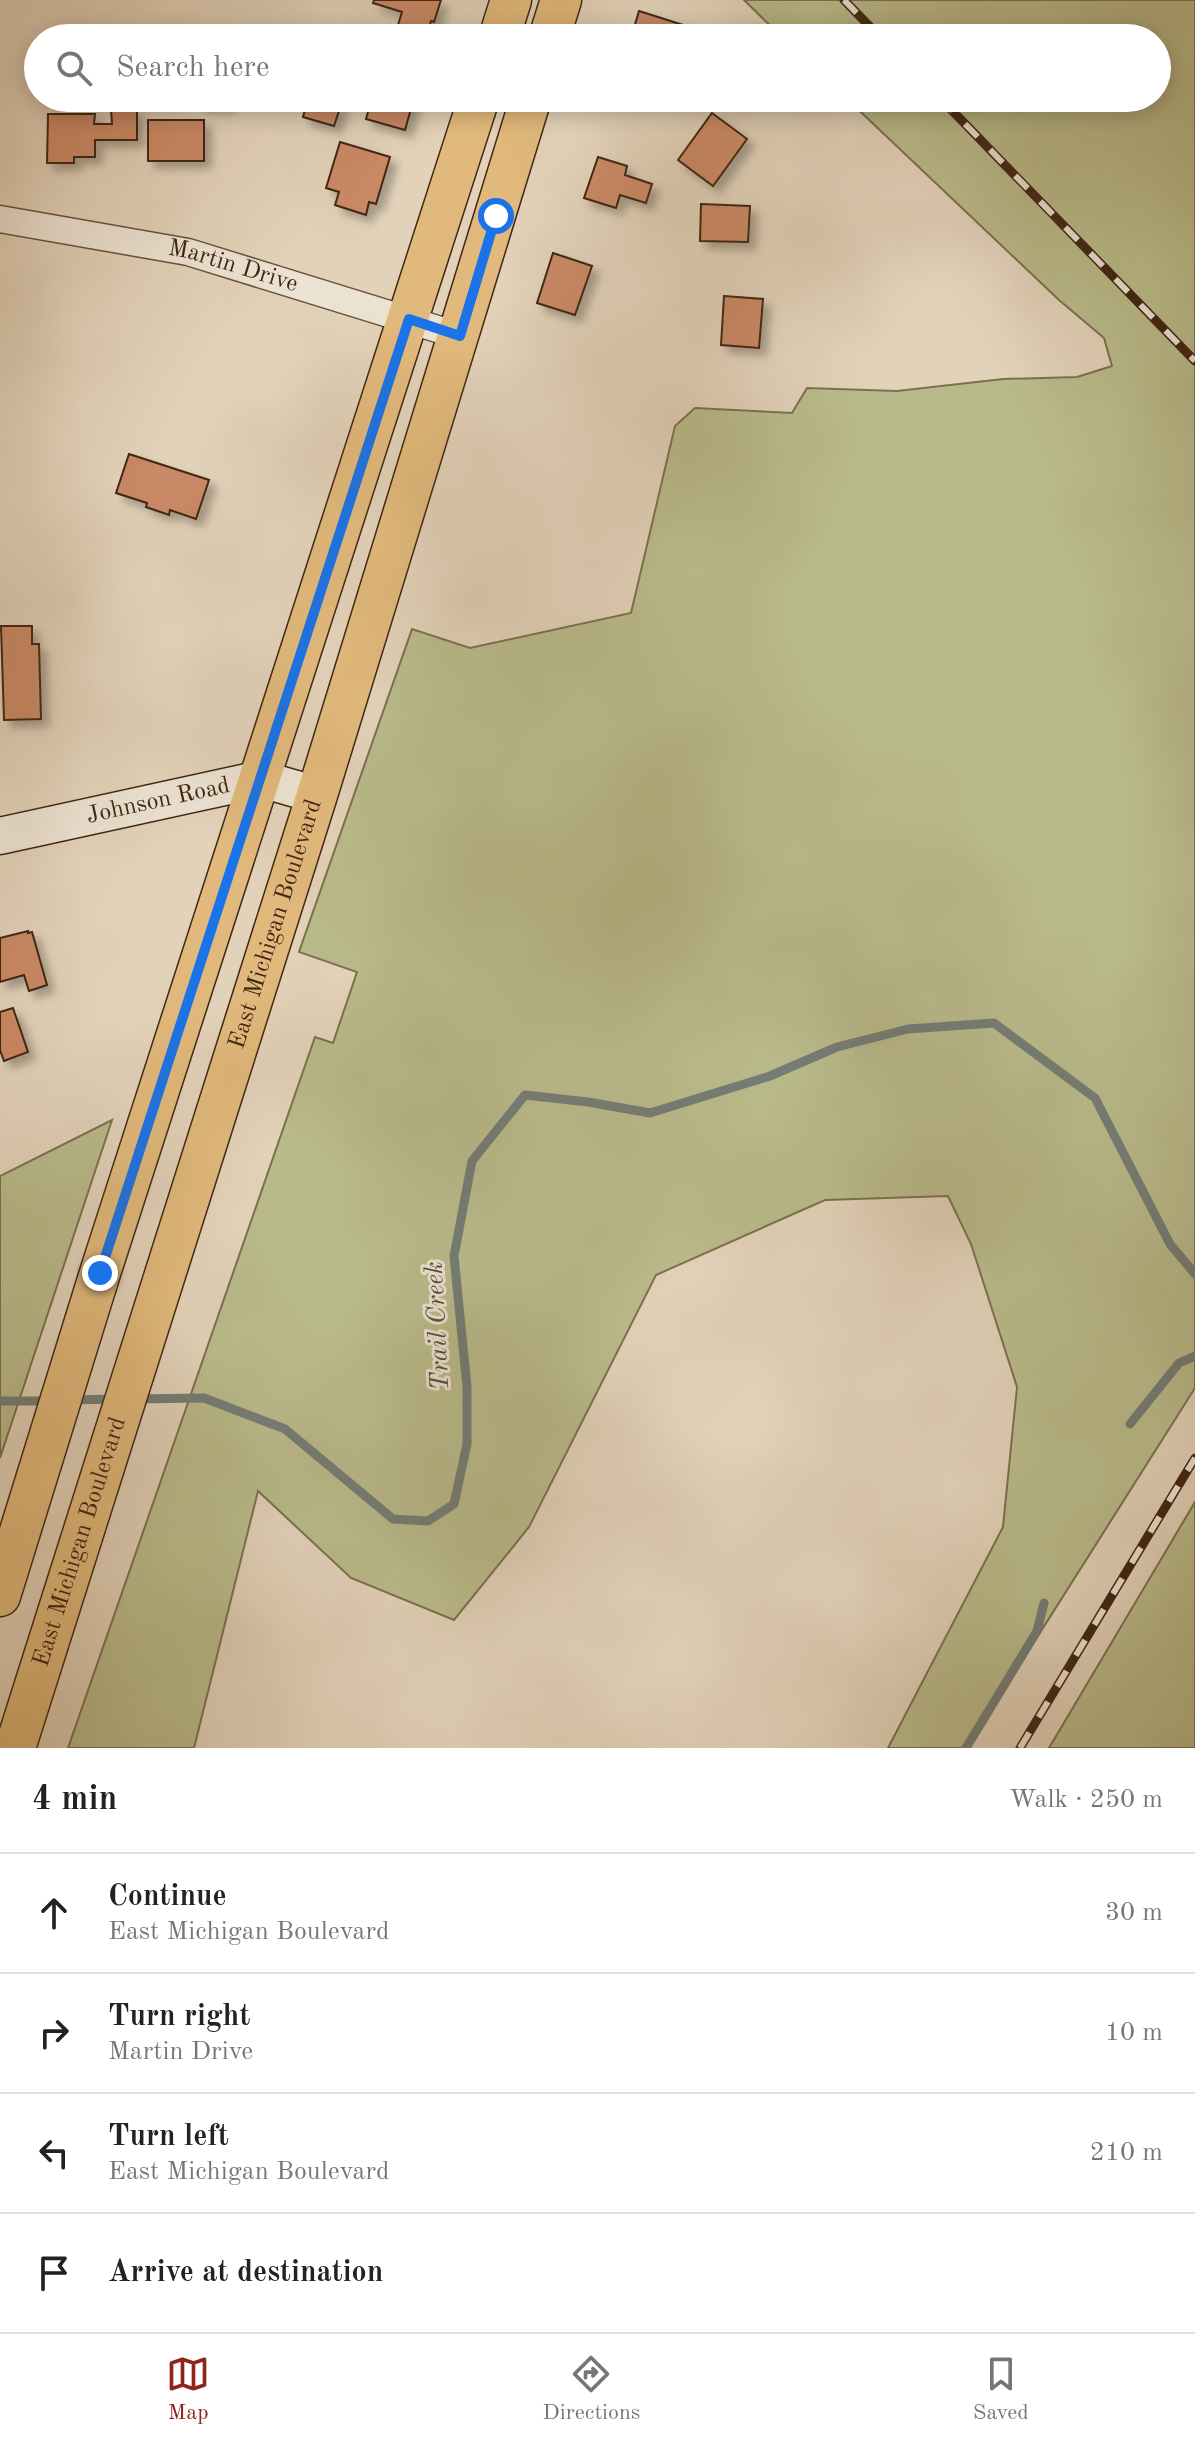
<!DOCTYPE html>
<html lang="en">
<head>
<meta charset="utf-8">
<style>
	:root { --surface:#fff; --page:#f2f2f2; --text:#222; --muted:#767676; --line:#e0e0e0; --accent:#8f2418 }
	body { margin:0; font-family:"Old Standard TT",serif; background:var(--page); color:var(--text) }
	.stop { position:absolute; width:24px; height:24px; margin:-18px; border:6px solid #1a73e8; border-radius:50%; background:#fff }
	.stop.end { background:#1a73e8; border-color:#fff; box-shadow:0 2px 8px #0008 }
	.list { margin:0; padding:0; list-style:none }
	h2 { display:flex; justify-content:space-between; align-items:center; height:104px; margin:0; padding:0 32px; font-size:34px }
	h2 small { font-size:26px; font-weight:400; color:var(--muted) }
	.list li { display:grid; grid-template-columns:52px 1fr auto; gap:24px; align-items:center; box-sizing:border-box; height:120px; padding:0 32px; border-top:2px solid var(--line) }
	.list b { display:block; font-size:30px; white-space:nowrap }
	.list p { margin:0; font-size:26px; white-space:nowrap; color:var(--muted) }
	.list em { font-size:26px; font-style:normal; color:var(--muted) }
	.icon { flex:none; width:44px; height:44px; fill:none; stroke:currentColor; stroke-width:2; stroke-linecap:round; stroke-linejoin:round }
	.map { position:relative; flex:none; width:1195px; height:1748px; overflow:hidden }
	.search { position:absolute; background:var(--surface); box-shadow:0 4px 20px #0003; left:24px; right:24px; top:24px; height:88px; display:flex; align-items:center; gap:20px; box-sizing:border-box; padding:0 28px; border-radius:44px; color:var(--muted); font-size:30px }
	.sheet { height:584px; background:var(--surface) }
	nav { display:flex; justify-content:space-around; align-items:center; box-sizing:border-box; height:112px; border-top:2px solid var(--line); background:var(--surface); font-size:22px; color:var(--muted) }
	nav a { display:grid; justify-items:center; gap:4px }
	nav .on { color:var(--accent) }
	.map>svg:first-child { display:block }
	.green { fill:#b9ba8b; stroke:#7c704f; stroke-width:2 }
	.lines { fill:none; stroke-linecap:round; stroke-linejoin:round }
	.stream { stroke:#747d76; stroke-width:9 }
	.building { fill:#ca8966; stroke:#3f2713; stroke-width:2; filter:url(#shadow) }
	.minor-casing { stroke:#68523c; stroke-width:29 }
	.secondary-casing { stroke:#3f2713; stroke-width:39 }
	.primary-casing { stroke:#3f2713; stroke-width:43 }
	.minor { stroke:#ece2d2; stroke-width:26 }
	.secondary { stroke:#ece2d2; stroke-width:36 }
	.primary { stroke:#e1b97c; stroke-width:40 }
	.rail-casing { stroke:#3f2713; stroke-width:9 }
	.rail { stroke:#ece2d2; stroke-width:6; stroke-dasharray:18; stroke-linecap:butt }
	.route { stroke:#1a73e8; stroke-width:10 }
	.labels { text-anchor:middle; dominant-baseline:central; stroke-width:6; stroke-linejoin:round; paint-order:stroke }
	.street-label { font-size:24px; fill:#3f2713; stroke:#ece2d2 }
	.water-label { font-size:26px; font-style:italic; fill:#554b3c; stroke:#ece2d2 }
</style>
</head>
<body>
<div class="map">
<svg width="1195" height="1748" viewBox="0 0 1195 1748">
	<defs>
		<filter id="shadow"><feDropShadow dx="7" dy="7" stdDeviation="4" flood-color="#0004"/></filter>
	</defs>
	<rect width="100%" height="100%" fill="#e2d2b9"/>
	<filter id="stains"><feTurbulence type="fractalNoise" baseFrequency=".0025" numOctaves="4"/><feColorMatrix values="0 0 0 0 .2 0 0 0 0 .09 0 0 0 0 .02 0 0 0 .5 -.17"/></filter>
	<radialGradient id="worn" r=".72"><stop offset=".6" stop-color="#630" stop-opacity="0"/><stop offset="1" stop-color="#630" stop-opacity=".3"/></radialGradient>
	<g class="green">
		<path d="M744 0H1195V1388L967 1748H888L1003 1527 1017 1387 971 1244 948 1196 825 1200 656 1275 529 1527 454 1620 351 1578 258 1491 194 1748H68L315 1037 333 1043 357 972 299 952 412 629 470 648 631 613 675 426 695 408 792 413 807 388 897 391 1003 379 1077 377 1112 366 1104 338 1059 300 846 98H1157V38H783Z"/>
		<path d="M112 1120 0 1458V1176Z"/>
		<path d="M1195 1502V1748H1049Z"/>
	</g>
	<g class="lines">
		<g class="stream">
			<path d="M135 1399 204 1398 285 1429 393 1519 428 1521 454 1504 467 1444V1387L454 1256 472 1161 525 1095 588 1102 650 1113 770 1076 837 1047 908 1029 994 1023 1095 1098 1170 1244 1195 1274"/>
			<path d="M71 1400 117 1399"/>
			<path d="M0 1401H49"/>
			<path d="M1130 1424 1179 1363 1195 1356"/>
			<path d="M966 1748 1037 1631 1044 1603"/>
		</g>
	</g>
	<g class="building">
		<path d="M374 0H441L434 22 431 21 427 34 398 25 402 12 373 3Z"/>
		<path d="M639 11 683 25 678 38H631Z"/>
		<path d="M197 98H228L227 105 197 103Z"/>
		<path d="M308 98 341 105 334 126 303 117Z"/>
		<path d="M372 98H414L405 130 366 119Z"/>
		<path d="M111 110H137V140H95V157H74V163H47L48 114H95L94 124H112Z"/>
		<path d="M712 113 747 139 713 186 678 160Z"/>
		<rect x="148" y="120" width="56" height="41"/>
		<path d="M340 142 390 157 376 204 369 202 366 215 335 205 339 192 326 188Z"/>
		<path d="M598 157 627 166 625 175 652 184 646 203 620 195 616 208 584 198Z"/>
		<path d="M701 204 750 206 748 242 700 241Z"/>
		<path d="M553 253 592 266 575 315 537 303Z"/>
		<path d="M724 296 763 299 759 348 721 345Z"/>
		<path d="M129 454 209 480 196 519 170 510 169 515 146 507 147 503 116 493Z"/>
		<path d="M1 626H32V644H39L41 719 4 720Z"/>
		<path d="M28 931V933L32 932 47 985 29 991 24 975 0 982V938Z"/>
		<path d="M13 1008 28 1052 4 1061 0 1050V1012Z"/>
	</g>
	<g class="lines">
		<g class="minor-casing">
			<g id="minor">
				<path id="s1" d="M0 219 188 252 460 336"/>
			</g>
		</g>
		<g class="secondary-casing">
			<g id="secondary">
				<path id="s2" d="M0 836 261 779 317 795"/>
			</g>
		</g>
		<g class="primary-casing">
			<g id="primary">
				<path d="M499 38 511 0"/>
				<path d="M549 38 561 0"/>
				<path d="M0 1596 100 1273 479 98"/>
				<path id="s3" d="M15 1748 317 795 531 98"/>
			</g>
		</g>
		<use href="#minor" class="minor"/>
		<use href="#secondary" class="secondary"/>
		<use href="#primary" class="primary"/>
		<g class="rail-casing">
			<g id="rail">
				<path d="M844 0 881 38"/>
				<path d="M940 98 1195 361"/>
				<path d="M1020 1748 1195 1458"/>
			</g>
		</g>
		<use href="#rail" class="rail"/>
	</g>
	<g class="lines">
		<path class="route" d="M100 1273 409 319 460 336 496 216"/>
	</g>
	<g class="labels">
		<g class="street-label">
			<text stroke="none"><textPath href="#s1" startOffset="238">Martin Drive</textPath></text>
			<text stroke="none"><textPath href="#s2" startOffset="162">Johnson Road</textPath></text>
			<text stroke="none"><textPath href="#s3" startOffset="864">East Michigan Boulevard</textPath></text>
			<text stroke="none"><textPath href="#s3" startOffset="216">East Michigan Boulevard</textPath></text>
		</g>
		<g class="water-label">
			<text transform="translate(438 1326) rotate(-93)">Trail Creek</text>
		</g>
	</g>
	<rect width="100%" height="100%" filter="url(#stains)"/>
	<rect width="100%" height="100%" fill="url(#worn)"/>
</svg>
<div class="stop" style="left:496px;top:216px"></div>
<div class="stop end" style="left:100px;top:1273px"></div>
<div class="search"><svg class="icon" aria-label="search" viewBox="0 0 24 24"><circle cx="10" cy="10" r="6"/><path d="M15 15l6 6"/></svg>Search here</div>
</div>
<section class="sheet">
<h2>4 min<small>Walk · 250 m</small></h2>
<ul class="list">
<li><svg class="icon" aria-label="ahead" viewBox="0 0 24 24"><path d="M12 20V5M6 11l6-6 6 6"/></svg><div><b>Continue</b><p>East Michigan Boulevard</p></div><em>30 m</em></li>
<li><svg class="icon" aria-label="right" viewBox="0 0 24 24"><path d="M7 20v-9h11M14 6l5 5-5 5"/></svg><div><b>Turn right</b><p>Martin Drive</p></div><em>10 m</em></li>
<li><svg class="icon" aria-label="left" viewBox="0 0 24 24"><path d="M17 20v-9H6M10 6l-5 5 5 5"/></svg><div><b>Turn left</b><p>East Michigan Boulevard</p></div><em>210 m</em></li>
<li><svg class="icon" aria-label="arrive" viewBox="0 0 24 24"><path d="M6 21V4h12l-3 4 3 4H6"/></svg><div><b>Arrive at destination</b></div></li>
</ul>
</section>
<nav>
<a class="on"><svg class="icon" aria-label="map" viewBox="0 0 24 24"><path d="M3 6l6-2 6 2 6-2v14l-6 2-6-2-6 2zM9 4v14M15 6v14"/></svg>Map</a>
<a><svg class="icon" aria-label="directions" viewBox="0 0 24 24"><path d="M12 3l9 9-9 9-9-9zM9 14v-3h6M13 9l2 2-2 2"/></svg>Directions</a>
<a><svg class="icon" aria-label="saved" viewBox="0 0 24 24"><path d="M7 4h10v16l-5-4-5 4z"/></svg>Saved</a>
</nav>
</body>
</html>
